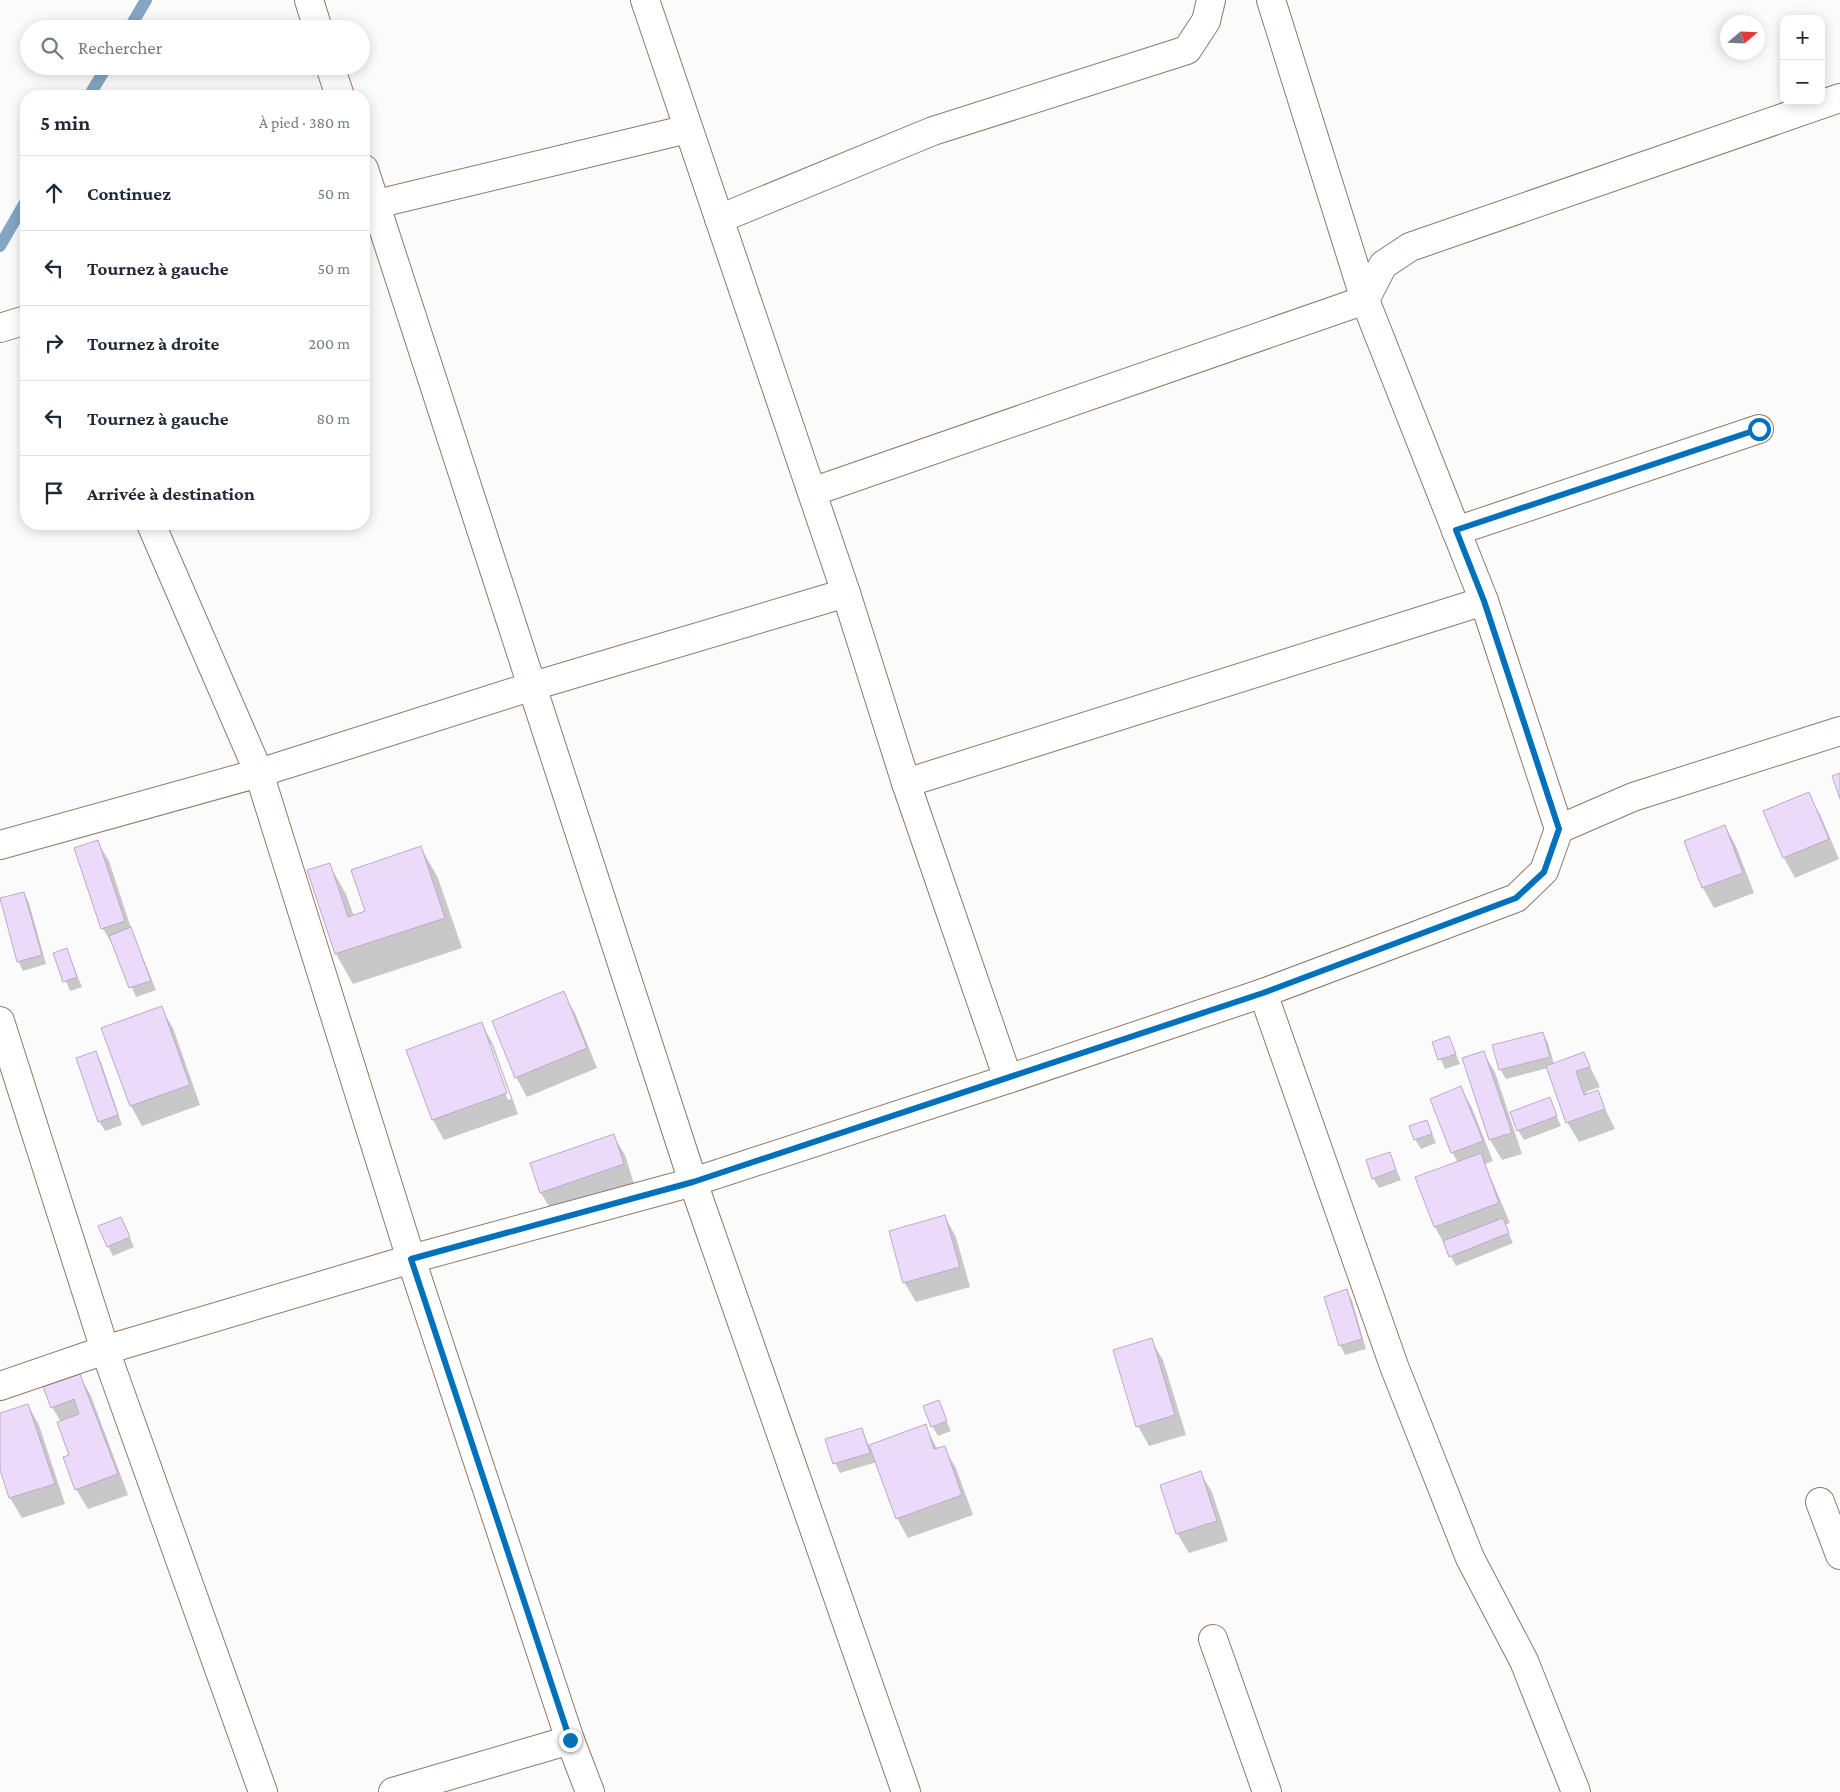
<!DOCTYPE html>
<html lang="fr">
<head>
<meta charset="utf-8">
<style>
	:root { --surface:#fff; --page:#f2f2f3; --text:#1f2937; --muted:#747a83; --line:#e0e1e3 }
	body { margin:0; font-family:"Crimson Pro",serif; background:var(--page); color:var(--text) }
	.controls { position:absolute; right:15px; top:15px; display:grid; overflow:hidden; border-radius:10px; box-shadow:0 2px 12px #0003 }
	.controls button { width:45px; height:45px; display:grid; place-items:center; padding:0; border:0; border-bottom:1px solid var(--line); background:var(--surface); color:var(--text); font:25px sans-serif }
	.compass { position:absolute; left:1720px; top:15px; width:45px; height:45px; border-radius:50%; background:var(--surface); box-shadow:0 2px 12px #0003; rotate:71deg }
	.stop { position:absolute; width:15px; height:15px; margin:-11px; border:4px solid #0171bc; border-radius:50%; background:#fff }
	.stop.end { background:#0171bc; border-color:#fff; box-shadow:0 1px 5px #0008 }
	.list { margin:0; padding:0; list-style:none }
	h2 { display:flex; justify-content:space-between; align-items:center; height:65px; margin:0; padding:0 20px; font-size:21px }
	h2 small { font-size:16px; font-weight:400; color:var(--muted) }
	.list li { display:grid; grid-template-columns:32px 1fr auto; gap:15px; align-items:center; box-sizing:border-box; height:75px; padding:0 20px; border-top:1px solid var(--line) }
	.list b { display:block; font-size:19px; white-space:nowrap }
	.list em { font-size:16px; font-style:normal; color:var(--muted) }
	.icon { flex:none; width:28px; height:28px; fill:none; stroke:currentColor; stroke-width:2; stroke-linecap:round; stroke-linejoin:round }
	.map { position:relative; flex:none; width:1840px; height:1792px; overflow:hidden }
	.search { position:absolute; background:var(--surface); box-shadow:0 2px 12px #0003; left:20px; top:20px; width:350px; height:55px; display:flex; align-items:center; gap:12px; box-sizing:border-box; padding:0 18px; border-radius:28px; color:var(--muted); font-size:19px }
	.panel { position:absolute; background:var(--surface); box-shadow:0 2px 12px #0003; left:20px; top:90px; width:350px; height:440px; border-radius:20px }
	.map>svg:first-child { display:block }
	.shadow { fill:#0003; fill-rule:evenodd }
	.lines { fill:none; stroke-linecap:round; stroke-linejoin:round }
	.stream { stroke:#84a5c4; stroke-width:12 }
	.building { fill:#ecdafa; stroke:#bbaac9 }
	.minor-casing { stroke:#947863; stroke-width:30 }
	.minor { stroke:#fff; stroke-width:28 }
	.route { stroke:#0171bc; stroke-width:6 }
</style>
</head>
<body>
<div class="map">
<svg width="1840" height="1792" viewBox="0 0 1840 1792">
	<rect width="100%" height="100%" fill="#fbfbfb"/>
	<g class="shadow">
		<path d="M1808 794 1820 814 1839 859 1795 878 1784 858 1764 812Z"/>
		<path d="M1725 826 1736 846 1754 893 1714 908 1703 888 1686 841Z"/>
		<path d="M97 841 109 861 132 931 156 990 136 997 115 948 103 929 76 849Z"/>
		<path d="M421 848 438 878 462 948 353 984 336 954 309 871 329 864 346 894 354 916 366 912Z"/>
		<path d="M24 893 29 903 46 964 23 971 18 961Z"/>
		<path d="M67 950 82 987 70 991 55 954Z"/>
		<path d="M563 993 575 1013 597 1068 527 1097 516 1077Z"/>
		<path d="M161 1008 173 1028 200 1105 142 1126 131 1106Z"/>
		<path d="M482 1024 493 1044 518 1114 444 1140 433 1120ZM488 1044H491L511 1099 508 1100Z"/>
		<path d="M1543 1033 1548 1043 1554 1064 1583 1053 1600 1087 1586 1092 1587 1095 1597 1092 1615 1129 1579 1142 1567 1122 1548 1068 1506 1079 1500 1069Z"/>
		<path d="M1449 1037 1460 1064 1445 1069 1433 1043Z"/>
		<path d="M95 1052 101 1062 122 1125 105 1131 99 1121Z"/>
		<path d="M1483 1052 1495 1072 1522 1154 1502 1160 1490 1140 1464 1059Z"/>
		<path d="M1461 1088 1472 1108 1493 1161 1485 1164 1510 1223 1505 1225 1513 1243 1456 1266 1435 1227 1416 1178 1458 1163 1452 1152Z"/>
		<path d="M1549 1099 1561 1126 1524 1140 1518 1130Z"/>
		<path d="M1427 1121 1436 1143 1421 1149 1415 1139Z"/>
		<path d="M613 1135 625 1155 634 1184 553 1213 541 1193 531 1164Z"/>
		<path d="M1389 1153 1401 1180 1379 1188 1373 1178Z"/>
		<path d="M945 1217 956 1237 970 1287 916 1302 904 1282Z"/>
		<path d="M121 1218 134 1247 113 1256 108 1246Z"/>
		<path d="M1346 1291 1352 1300 1366 1349 1345 1355 1340 1345Z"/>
		<path d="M1151 1340 1163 1360 1186 1435 1149 1446 1138 1426Z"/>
		<path d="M80 1376 91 1396 128 1495 88 1509 76 1489 71 1456 61 1422 52 1407Z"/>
		<path d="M938 1402 951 1431 938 1436 932 1426Z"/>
		<path d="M28 1405 39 1425 65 1504 22 1518 10 1498 0 1465V1414Z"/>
		<path d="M925 1426 938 1450 944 1448 956 1468 973 1515 908 1538 897 1518 877 1462 840 1473 835 1463 862 1429 869 1446Z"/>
		<path d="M1200 1472 1212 1492 1228 1541 1189 1553 1177 1533Z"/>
	</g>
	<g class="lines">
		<g class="stream">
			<path d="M129 29 146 0"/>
			<path d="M89 96 107 66"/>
			<path d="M0 246 26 201"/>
		</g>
	</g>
	<g class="building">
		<path d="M1840 773V799L1832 776Z"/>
		<path d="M1809 792 1829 839 1783 858 1763 811Z"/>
		<path d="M1725 825 1743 873 1702 888 1684 841Z"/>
		<path d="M98 840 125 921 101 929 74 848Z"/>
		<path d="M421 846 445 918 335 954 307 870 330 863 348 917 365 911 351 870Z"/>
		<path d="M24 892 42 955 17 962 0 898Z"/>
		<path d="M131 927 151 981 129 988 109 936Z"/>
		<path d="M67 948 77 977 63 982 53 953Z"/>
		<path d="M564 991 587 1048 515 1078 492 1021Z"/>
		<path d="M162 1006 190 1085 130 1106 101 1028Z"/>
		<path d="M482 1022 507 1093 432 1120 406 1050Z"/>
		<path d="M1543 1032 1550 1057 1499 1070 1492 1045Z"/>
		<path d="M1449 1036 1456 1054 1438 1060 1432 1042Z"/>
		<path d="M96 1051 118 1115 98 1122 76 1058Z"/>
		<path d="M1484 1051 1512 1133 1489 1140 1462 1058Z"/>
		<path d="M1584 1052 1590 1067 1576 1071 1584 1095 1598 1090 1605 1109 1566 1123 1546 1066Z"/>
		<path d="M1461 1086 1483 1141 1451 1153 1430 1099Z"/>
		<path d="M1550 1097 1557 1116 1517 1131 1510 1112Z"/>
		<path d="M1427 1120 1432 1134 1414 1140 1409 1126Z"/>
		<path d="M614 1134 624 1164 540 1193 530 1163Z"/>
		<path d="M1390 1152 1396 1170 1372 1179 1366 1160Z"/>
		<path d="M1481 1153 1499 1203 1434 1227 1415 1177Z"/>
		<path d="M945 1215 960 1267 903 1283 889 1231Z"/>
		<path d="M121 1217 130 1237 107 1247 98 1226Z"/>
		<path d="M1503 1218 1509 1233 1449 1257 1443 1241Z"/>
		<path d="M1347 1289 1362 1339 1339 1346 1324 1297Z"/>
		<path d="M1152 1338 1175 1415 1136 1427 1113 1350Z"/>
		<path d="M80 1374 118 1474 75 1490 63 1457 69 1455 57 1422 79 1414 74 1399 51 1408 43 1387Z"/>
		<path d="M939 1400 947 1421 931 1427 923 1406Z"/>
		<path d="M28 1404 55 1484 9 1498 0 1470V1413Z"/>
		<path d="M926 1424 934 1449 945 1446 962 1495 896 1519 869 1445Z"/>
		<path d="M862 1428 870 1453 833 1464 825 1439Z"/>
		<path d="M1201 1471 1217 1521 1176 1534 1160 1485Z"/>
	</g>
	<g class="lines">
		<g class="minor-casing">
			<g id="minor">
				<path d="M309 0 318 29"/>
				<path d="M1271 0 1365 300 1484 601"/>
				<path d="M330 66 340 96"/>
				<path d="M364 169 693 1182 906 1792"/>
				<path d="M364 207 688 129"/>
				<path d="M719 219 933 131 1187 50 1206 21 1211 0"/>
				<path d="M0 328 26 320"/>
				<path d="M812 492 1365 300 1383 265 1410 247 1840 98"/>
				<path d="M151 524 259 773 411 1259 570 1740 590 1792"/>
				<path d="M1456 531 1759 429"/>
				<path d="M906 783 1484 601 1559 829"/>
				<path d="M0 845 259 773 533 686 846 593"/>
				<path d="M1263 993 1394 1366 1470 1558 1524 1661 1576 1792"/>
				<path d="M0 1021 105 1350 263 1792"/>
				<path d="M1008 1079 1263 993 1516 898 1544 871 1559 829 1633 797 1840 731"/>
				<path d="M0 1386 105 1350 411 1259 693 1182 1008 1079 906 783 846 593 645 0"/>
				<path d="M1820 1502 1840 1555"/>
				<path d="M1213 1639 1267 1792"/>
				<path d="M393 1792 570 1740"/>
			</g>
		</g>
		<use href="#minor" class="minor"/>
	</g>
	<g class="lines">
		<path class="route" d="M570 1740 411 1259 693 1182 1263 993 1516 898 1544 872 1559 829 1484 601 1456 530 1759 429"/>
	</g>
</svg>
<div class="controls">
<button>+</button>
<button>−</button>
</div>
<svg class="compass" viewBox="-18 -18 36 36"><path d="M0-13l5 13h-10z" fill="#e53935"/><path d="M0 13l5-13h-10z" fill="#747a83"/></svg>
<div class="stop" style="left:1759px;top:429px"></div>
<div class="stop end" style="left:570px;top:1740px"></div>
<div class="search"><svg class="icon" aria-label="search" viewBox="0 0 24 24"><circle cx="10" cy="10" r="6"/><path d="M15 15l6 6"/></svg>Rechercher</div>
<section class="panel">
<h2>5 min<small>À pied · 380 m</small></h2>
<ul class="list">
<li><svg class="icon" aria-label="ahead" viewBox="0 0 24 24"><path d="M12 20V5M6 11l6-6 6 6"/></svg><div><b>Continuez</b></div><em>50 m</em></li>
<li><svg class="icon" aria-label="left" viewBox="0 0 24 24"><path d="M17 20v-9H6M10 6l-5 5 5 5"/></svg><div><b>Tournez à gauche</b></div><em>50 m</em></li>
<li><svg class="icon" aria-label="right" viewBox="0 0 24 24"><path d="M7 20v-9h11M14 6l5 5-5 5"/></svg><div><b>Tournez à droite</b></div><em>200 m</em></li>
<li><svg class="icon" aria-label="left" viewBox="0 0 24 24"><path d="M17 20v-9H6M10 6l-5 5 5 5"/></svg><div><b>Tournez à gauche</b></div><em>80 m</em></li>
<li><svg class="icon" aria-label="arrive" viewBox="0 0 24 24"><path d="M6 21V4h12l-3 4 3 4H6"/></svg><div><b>Arrivée à destination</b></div></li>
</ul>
</section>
</div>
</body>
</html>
